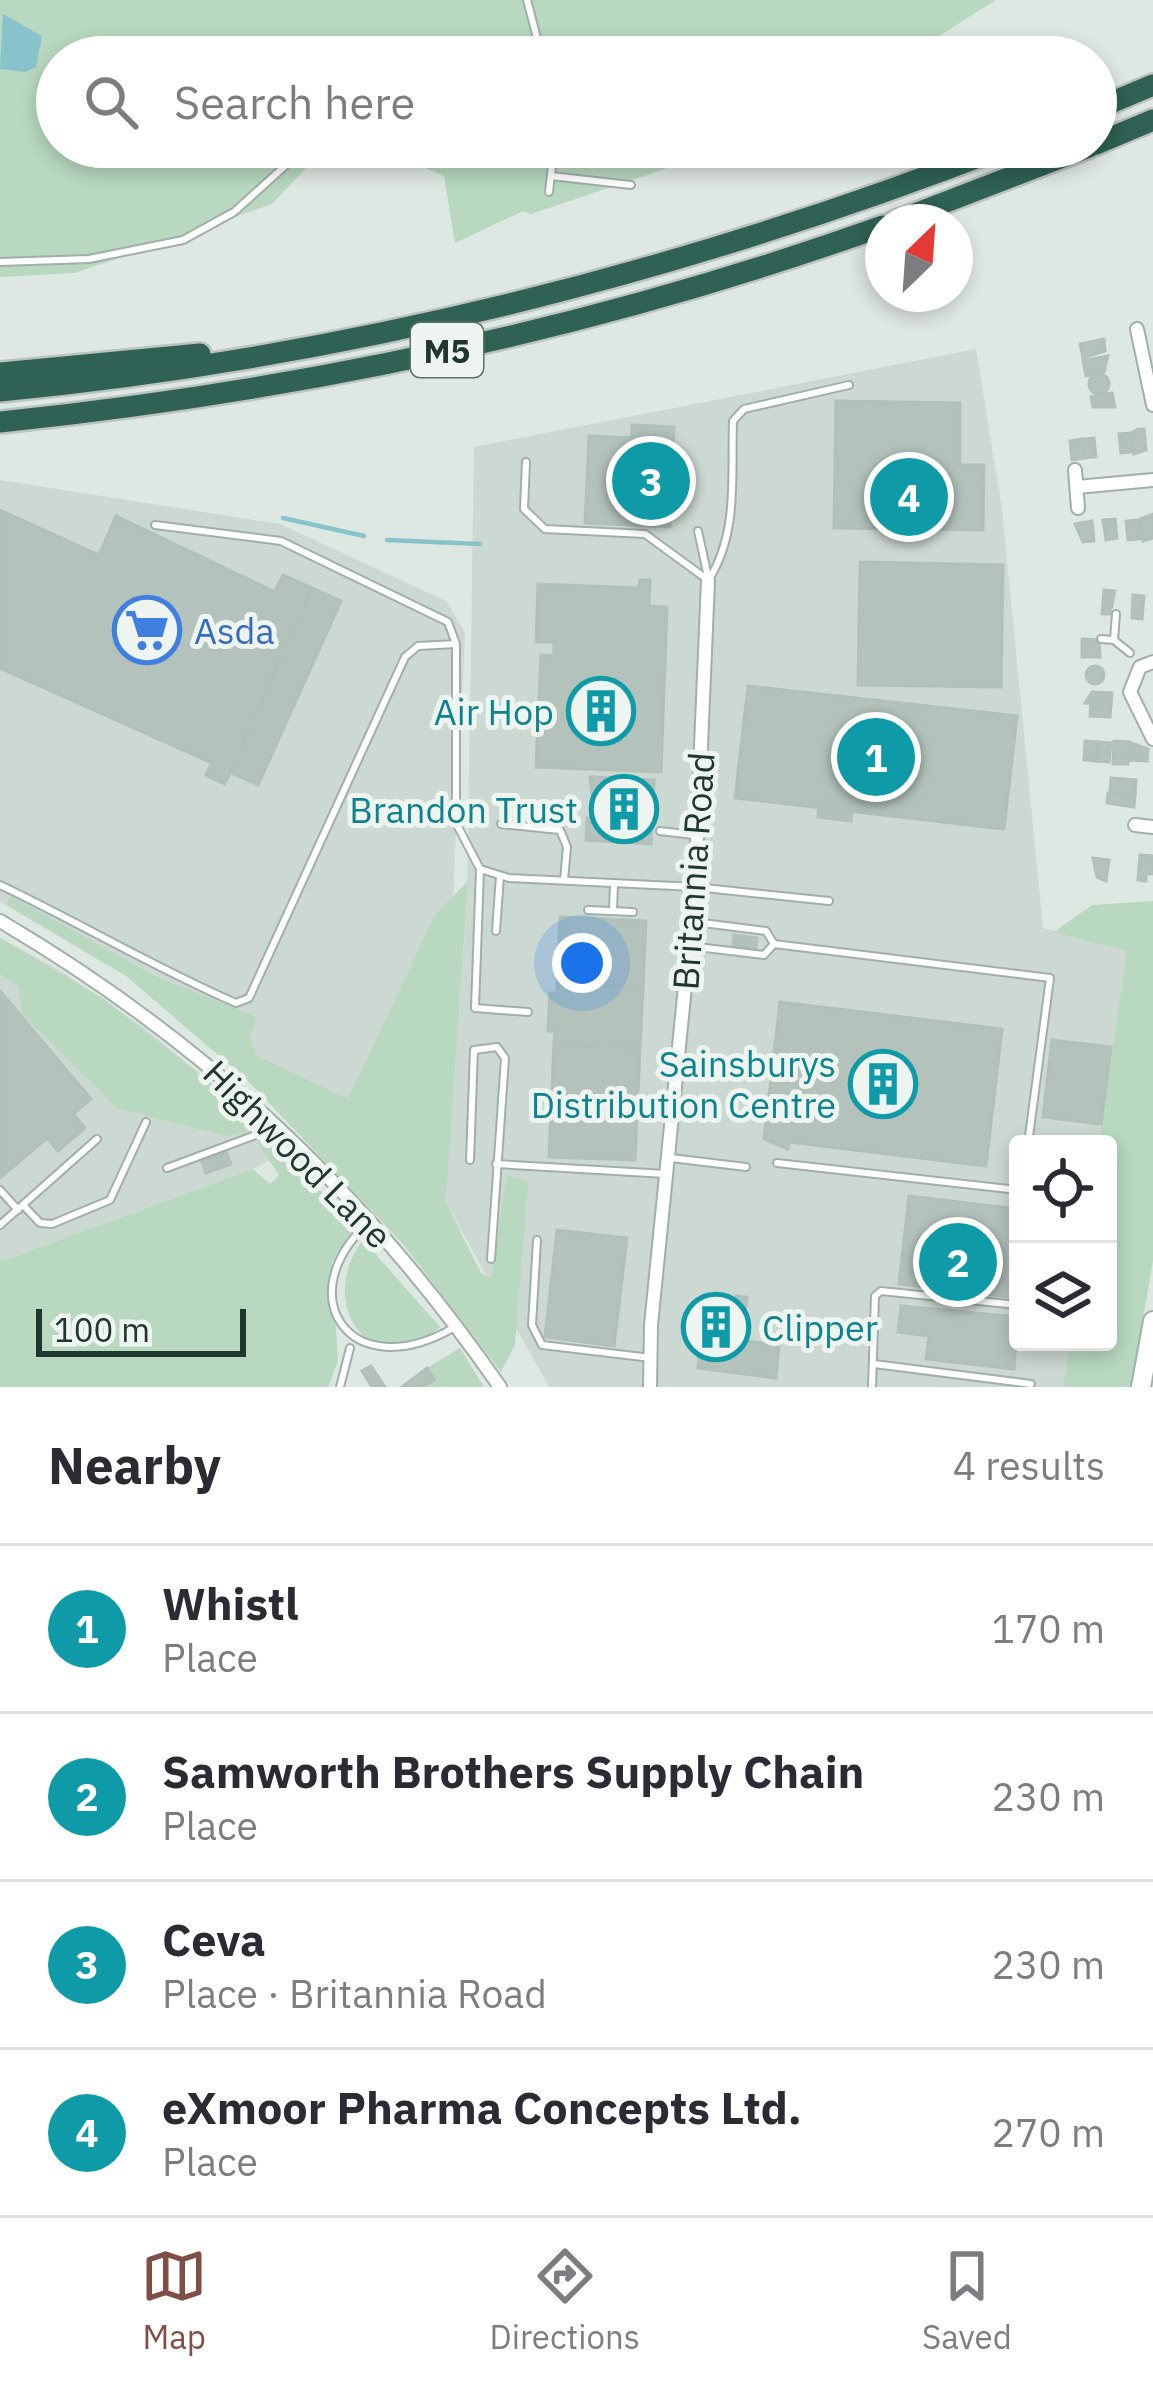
<!DOCTYPE html>
<html lang="en">
<head>
<meta charset="utf-8">
<style>
	:root { --surface:#fff; --page:#f7f7f7; --text:#2b2b33; --muted:#7c7c81; --line:#e1e1e2; --accent:#804e45 }
	body { margin:0; font-family:"IBM Plex Sans",sans-serif; background:var(--page); color:var(--text) }
	.controls { position:absolute; right:36px; bottom:36px; display:grid; overflow:hidden; border-radius:12px; box-shadow:0 6px 18px #0003 }
	.controls button { width:108px; height:108px; display:grid; place-items:center; padding:0; border:0; border-bottom:3px solid var(--line); background:var(--surface); color:var(--text); font:60px sans-serif }
	.compass { position:absolute; left:865px; top:204px; width:108px; height:108px; border-radius:50%; background:var(--surface); box-shadow:0 6px 18px #0003; rotate:25deg }
	.scale { position:absolute; left:36px; bottom:30px; width:210px; box-sizing:border-box; padding-left:12px; border:6px solid #203730; border-top:0; font-size:33px; line-height:42px; white-space:nowrap; color:#203730; -webkit-text-stroke:9px #eef5f1; paint-order:stroke }
	.you { position:absolute; left:582px; top:963px; width:42px; height:42px; margin:-30px; border:9px solid #fff; border-radius:50%; background:#1a73e8; box-shadow:0 0 0 18px #1a73e833 }
	.badge { display:grid; place-items:center; width:78px; height:78px; border-radius:50%; background:var(--accent); color:#fff; font-size:39px; font-weight:700 }
	.pin { position:absolute; translate:-50% -50%; border:6px solid #fff; box-shadow:0 3px 12px #0006 }
	.list { margin:0; padding:0; list-style:none }
	h2 { display:flex; justify-content:space-between; align-items:center; height:156px; margin:0; padding:0 48px; font-size:51px }
	h2 small { font-size:39px; font-weight:400; color:var(--muted) }
	.list li { display:grid; grid-template-columns:78px 1fr auto; gap:36px; align-items:center; box-sizing:border-box; height:168px; padding:0 48px; border-top:3px solid var(--line) }
	.list b { display:block; font-size:45px; white-space:nowrap }
	.list p { margin:0; font-size:39px; white-space:nowrap; color:var(--muted) }
	.list em { font-size:39px; font-style:normal; color:var(--muted) }
	.icon { flex:none; width:66px; height:66px; fill:none; stroke:currentColor; stroke-width:2; stroke-linecap:round; stroke-linejoin:round }
	.map { position:relative; flex:none; width:1153px; height:1387px; overflow:hidden }
	.search { position:absolute; background:var(--surface); box-shadow:0 6px 18px #0003; left:36px; right:36px; top:36px; height:132px; display:flex; align-items:center; gap:30px; box-sizing:border-box; padding:0 42px; border-radius:66px; color:var(--muted); font-size:45px }
	.sheet { height:828px; background:var(--surface) }
	nav { display:flex; justify-content:space-around; align-items:center; box-sizing:border-box; height:168px; border-top:3px solid var(--line); background:var(--surface); font-size:33px; color:var(--muted) }
	nav a { display:grid; justify-items:center; gap:6px }
	nav .on { color:var(--accent) }
	.map>svg:first-child { display:block }
	.built { fill:#ccd8d2 }
	.green { fill:#b8d8bf }
	.water { fill:#88c3cb }
	.lines { fill:none; stroke-linecap:round; stroke-linejoin:round }
	.stream { stroke:#88c3cb; stroke-width:4.5 }
	.building { fill:#b3c3bc; stroke:#b1c1ba; stroke-width:3 }
	.lane-casing { stroke:#a1afaa; stroke-width:10 }
	.street-casing { stroke:#a1afaa; stroke-width:16 }
	.secondary-casing { stroke:#9eb3aa; stroke-width:22 }
	.highway-casing { stroke:#bcc3c1; stroke-width:26 }
	.lane { stroke:#fff; stroke-width:6 }
	.street { stroke:#fff; stroke-width:12 }
	.secondary { stroke:#fff; stroke-width:18 }
	.highway { stroke:#2f6154; stroke-width:21 }
	.labels { text-anchor:middle; dominant-baseline:central; stroke-width:10; stroke-linejoin:round; paint-order:stroke }
	.shield { fill:#eef5f1; stroke:#5e706a; stroke-width:3 }
	.shield-label { font-size:33px; font-weight:bold; fill:#203730 }
	.shop-label { font-size:36px; fill:#366cbe; stroke:#eef5f1; text-anchor:start }
	.culture-label { font-size:36px; fill:#0d838f; stroke:#eef5f1; text-anchor:end }
	.street-label { font-size:36px; fill:#203730; stroke:#eef5f1 }
</style>
</head>
<body>
<div class="map">
<svg width="1153" height="1387" viewBox="0 0 1153 1387">
	<rect width="100%" height="100%" fill="#dee8e3"/>
	<g class="built">
		<path d="M976 349 1002 509 1043 928 1128 950 1099 1144H1018V1342H1070L1063 1387H549L446 1203 467 901 474 447Z"/>
		<path d="M0 480 280 524 446 601 465 633 453 898 342 1145 192 1015 0 902Z"/>
		<path d="M0 938 61 971 143 1027 257 1120 280 1154 253 1169 0 1262Z"/>
	</g>
	<g class="green">
		<path d="M0 0H996L906 57H57V147H326L272 204 75 273 0 277Z"/>
		<path d="M376 147H730L531 214 523 211 455 243 444 176Z"/>
		<path d="M468 881 446 1203 481 1273 491 1279 507 1175 528 1183 515 1345 501 1372 403 1244 247 1080 125 975 7 905 11 896 155 976 252 1015 256 1021 249 1036 257 1056 348 1099 435 915Z"/>
		<path d="M1153 901V1261L1131 1387H1063L1070 1342H1108V1144H1099L1127 951 1054 932 1092 905Z"/>
		<path d="M0 938 104 999 257 1120 245 1132 225 1136 117 1108 22 1014 18 986 0 974Z"/>
		<path d="M267 1140 356 1225 332 1262 338 1361 328 1387H0V1262L253 1169 270 1184 279 1175 257 1142Z"/>
		<path d="M363 1240 440 1327C370 1387 315 1302 363 1240Z"/>
		<path d="M460 1348 484 1387H422L434 1380 427 1368Z"/>
	</g>
	<path class="water" d="M3 14 42 36 36 67 25 72 0 69Z"/>
	<g class="lines">
		<g class="stream">
			<path d="M283 518 364 536"/>
			<path d="M387 540 480 544"/>
		</g>
	</g>
	<g class="building">
		<path d="M1104 339 1105 351 1083 358 1080 344Z"/>
		<path d="M1108 356 1104 372 1086 376 1083 361Z"/>
		<circle cx="1099" cy="384" r="10"/>
		<path d="M1112 393 1115 407H1093L1091 397Z"/>
		<path d="M836 401 960 403V465H984L983 530 834 528Z"/>
		<path d="M632 425 674 427 670 527 628 525Z"/>
		<path d="M1138 429H1144L1146 450 1134 454 1132 433Z"/>
		<path d="M1132 433 1133 452 1121 453 1119 434Z"/>
		<path d="M589 436 631 438 628 525 585 523Z"/>
		<path d="M1094 438 1096 457 1084 458 1082 439Z"/>
		<path d="M1082 439 1084 458 1072 460 1070 441Z"/>
		<path d="M0 510 99 555 116 516 275 592 283 575 312 588 225 784 206 775 212 763 0 668Z"/>
		<path d="M1153 514V538L1143 541 1140 519Z"/>
		<path d="M1115 519 1117 538 1106 540 1103 520Z"/>
		<path d="M1138 520 1140 539 1128 540 1126 521Z"/>
		<path d="M1092 521 1094 541 1083 542 1075 524Z"/>
		<path d="M860 562 1003 565 1001 687 858 685Z"/>
		<path d="M640 580H650L649 606 667 607 661 772 536 767 541 655 554 656V642H536L538 584 639 588Z"/>
		<path d="M312 588 341 601 258 785 230 772Z"/>
		<path d="M1104 590 1115 591 1110 614H1102Z"/>
		<path d="M1133 595 1144 596 1142 619 1132 618Z"/>
		<path d="M1082 639 1099 640 1100 657H1082Z"/>
		<circle cx="1095" cy="675" r="9"/>
		<path d="M748 686 1017 716 1004 829 735 798Z"/>
		<path d="M1092 692 1112 693 1111 705 1085 703Z"/>
		<path d="M1091 704 1111 705 1110 717 1090 716Z"/>
		<path d="M1085 741 1098 742 1096 761 1084 760Z"/>
		<path d="M1114 741 1129 742 1128 764H1113Z"/>
		<path d="M1098 742 1111 743 1109 762 1096 761Z"/>
		<path d="M1129 742 1148 749 1147 761 1128 760Z"/>
		<path d="M590 777 654 780 651 844 586 840 587 818H595Z"/>
		<path d="M1111 778 1136 780 1135 795 1110 793Z"/>
		<path d="M1108 793 1135 795 1134 807 1107 803Z"/>
		<path d="M819 807 852 811 851 821 818 817Z"/>
		<path d="M1140 855 1153 856V874H1146V881L1138 880Z"/>
		<path d="M1093 858 1109 860 1106 881 1097 877Z"/>
		<path d="M560 917 646 921 643 988 557 984Z"/>
		<path d="M734 935 757 938 756 948 733 946Z"/>
		<path d="M557 984 643 988 640 1048 554 1044 555 1031H548L550 993H557Z"/>
		<path d="M0 991 91 1099 73 1114 85 1128 58 1151 47 1138 0 1178Z"/>
		<path d="M780 1002 1002 1029 986 1166 789 1142 788 1149 764 1139Z"/>
		<path d="M1052 1040 1111 1047 1101 1124 1043 1117Z"/>
		<path d="M554 1044 640 1048 635 1160 549 1157Z"/>
		<path d="M226 1152 231 1164 206 1173 202 1161Z"/>
		<path d="M909 1196 1018 1209 1011 1297 899 1284Z"/>
		<path d="M557 1230 627 1238 614 1346 545 1337Z"/>
		<path d="M707 1294 735 1301 736 1296 747 1297 745 1314 731 1311 728 1339 779 1345 776 1378 698 1368Z"/>
		<path d="M901 1306 1018 1317 1014 1369 926 1359 929 1336 898 1332Z"/>
		<path d="M371 1366 385 1387H372L362 1371Z"/>
		<path d="M427 1368 434 1380 422 1387H402Z"/>
	</g>
	<g class="lines">
		<g class="lane-casing">
			<g id="lane">
				<path d="M527 0 542 57"/>
				<path d="M551 176 631 185"/>
				<path d="M549 192 554 147"/>
				<path d="M0 262 89 259 183 240 234 212 306 147"/>
				<path d="M526 462 524 509 545 529 645 534 708 580"/>
				<path d="M155 525 281 541 448 622 456 644V823L480 869 509 878 695 887 829 901"/>
				<path d="M698 531 708 577"/>
				<path d="M708 581C739 533 731 477 733 421L744 409 849 385"/>
				<path d="M1101 639 1114 640 1130 653"/>
				<path d="M1114 640 1116 614"/>
				<path d="M501 824 560 830 567 847 564 880"/>
				<path d="M660 831 694 835"/>
				<path d="M480 869 475 1008 528 1012"/>
				<path d="M0 885C80 923 155 968 236 1003L249 998 405 657 418 646 456 644"/>
				<path d="M588 910 633 912"/>
				<path d="M613 911 614 883"/>
				<path d="M496 931 500 876"/>
				<path d="M774 944 1050 978 1028 1144"/>
				<path d="M689 946 764 955 774 944 766 931 695 922"/>
				<path d="M671 1158 746 1167"/>
				<path d="M470 1160 474 1050 497 1047 505 1058 491 1259"/>
				<path d="M777 1163 1018 1190"/>
				<path d="M496 1164 666 1174"/>
				<path d="M167 1168 261 1133 270 1121"/>
				<path d="M0 1190 18 1210"/>
				<path d="M24 1206 40 1223 52 1224 110 1200 146 1122"/>
				<path d="M370 1221C287 1296 351 1387 453 1328"/>
				<path d="M0 1225 97 1139"/>
				<path d="M537 1240 532 1325 542 1345 651 1358"/>
				<path d="M874 1364 1031 1384"/>
				<path d="M340 1387 350 1348"/>
				<path d="M872 1387 875 1296 881 1291 1018 1305"/>
			</g>
		</g>
		<g class="street-casing">
			<g id="street">
				<path d="M1137 329 1153 405"/>
				<path d="M1075 470 1078 508"/>
				<path d="M1077 487 1153 480"/>
				<path d="M1153 662 1140 667 1130 692 1153 739"/>
				<path d="M1135 825 1153 827"/>
				<path d="M0 921C205 1042 364 1191 500 1387"/>
				<path d="M650 1387 651 1325 695 887 708 581"/>
			</g>
		</g>
		<g class="secondary-casing">
			<path id="secondary" d="M1141 1387 1153 1321"/>
		</g>
		<g class="highway-casing">
			<g id="highway">
				<path d="M1096 109 1153 85"/>
				<path d="M1096 144 1153 120"/>
				<path d="M894 222 1089 147"/>
				<path d="M0 373 200 354"/>
				<path d="M0 391C344 358 683 272 1005 147"/>
				<path d="M0 422C301 391 598 328 883 226"/>
			</g>
		</g>
		<use href="#lane" class="lane"/>
		<use href="#street" class="street"/>
		<use href="#secondary" class="secondary"/>
		<use href="#highway" class="highway"/>
	</g>
	<defs>
		<g id="supermarket-ring" transform="scale(3.45)"><circle r="9.5" fill="#eef5f1" stroke="#3f7fe0" stroke-width="1.5"/><path d="M-6-5.5h2.5l.6 2H6L4.5 2H-2.5L-4.4-4H-6ZM-1.5 3.2a1.3 1.3 0 1 0 .1 0ZM3 3.2a1.3 1.3 0 1 0 .1 0Z" fill="#3f7fe0"/></g>
		<g id="building-ring" transform="scale(3.45)"><circle r="9.5" fill="#eef5f1" stroke="#0f9aa8" stroke-width="1.5"/><path d="M-4-6H4V6H1V3H-1V6H-4ZM-2.5-4.3h1.7v1.8h-1.7ZM.8-4.3h1.7v1.8H.8ZM-2.5-1h1.7V.8h-1.7ZM.8-1h1.7V.8H.8Z" fill="#0f9aa8"/></g>
	</defs>
	<g fill-rule="evenodd">
		<use href="#supermarket-ring" x="147" y="630"/>
		<use href="#building-ring" x="601" y="711"/>
		<use href="#building-ring" x="624" y="809"/>
		<use href="#building-ring" x="883" y="1084"/>
		<use href="#building-ring" x="716" y="1327"/>
	</g>
	<g class="labels">
		<rect class="shield" x="411" y="323" width="72" height="54" rx="9"/>
		<g class="shield-label">
			<text x="447" y="350">M5</text>
		</g>
		<g class="shop-label">
			<text x="194" y="630">Asda</text>
		</g>
		<g class="culture-label">
			<text x="554" y="711">Air Hop</text>
			<text x="578" y="809">Brandon Trust</text>
			<text x="836" y="1063">Sainsburys<tspan x="836" dy="41">Distribution Centre</tspan></text>
			<text x="762" y="1327" text-anchor="start">Clipper</text>
		</g>
		<g class="street-label">
			<text transform="translate(693 871) rotate(-86)">Britannia Road</text>
			<text transform="translate(298 1154) rotate(45)">Highwood Lane</text>
		</g>
	</g>
</svg>
<div class="controls">
<button><svg class="icon" aria-label="locate" viewBox="0 0 24 24"><circle cx="12" cy="12" r="6"/><path d="M12 2v4M12 18v4M2 12h4M18 12h4"/></svg></button>
<button><svg class="icon" aria-label="layers" viewBox="0 0 24 24"><path d="M12 4l9 5-9 5-9-5zM3 14l9 5 9-5"/></svg></button>
</div>
<svg class="compass" viewBox="-18 -18 36 36"><path d="M0-13l5 13h-10z" fill="#e53935"/><path d="M0 13l5-13h-10z" fill="#7c7c81"/></svg>
<div class="scale">100 m</div>
<div class="you"></div>
<div class="pin badge" style="left:876px;top:757px;background:#0f9aa8">1</div>
<div class="pin badge" style="left:958px;top:1262px;background:#0f9aa8">2</div>
<div class="pin badge" style="left:651px;top:481px;background:#0f9aa8">3</div>
<div class="pin badge" style="left:909px;top:497px;background:#0f9aa8">4</div>
<div class="search"><svg class="icon" aria-label="search" viewBox="0 0 24 24"><circle cx="10" cy="10" r="6"/><path d="M15 15l6 6"/></svg>Search here</div>
</div>
<section class="sheet">
<h2>Nearby<small>4 results</small></h2>
<ul class="list">
<li><span class="badge" style="background:#0f9aa8">1</span><div><b>Whistl</b><p>Place</p></div><em>170 m</em></li>
<li><span class="badge" style="background:#0f9aa8">2</span><div><b>Samworth Brothers Supply Chain</b><p>Place</p></div><em>230 m</em></li>
<li><span class="badge" style="background:#0f9aa8">3</span><div><b>Ceva</b><p>Place · Britannia Road</p></div><em>230 m</em></li>
<li><span class="badge" style="background:#0f9aa8">4</span><div><b>eXmoor Pharma Concepts Ltd.</b><p>Place</p></div><em>270 m</em></li>
</ul>
</section>
<nav>
<a class="on"><svg class="icon" aria-label="map" viewBox="0 0 24 24"><path d="M3 6l6-2 6 2 6-2v14l-6 2-6-2-6 2zM9 4v14M15 6v14"/></svg>Map</a>
<a><svg class="icon" aria-label="directions" viewBox="0 0 24 24"><path d="M12 3l9 9-9 9-9-9zM9 14v-3h6M13 9l2 2-2 2"/></svg>Directions</a>
<a><svg class="icon" aria-label="saved" viewBox="0 0 24 24"><path d="M7 4h10v16l-5-4-5 4z"/></svg>Saved</a>
</nav>
</body>
</html>
